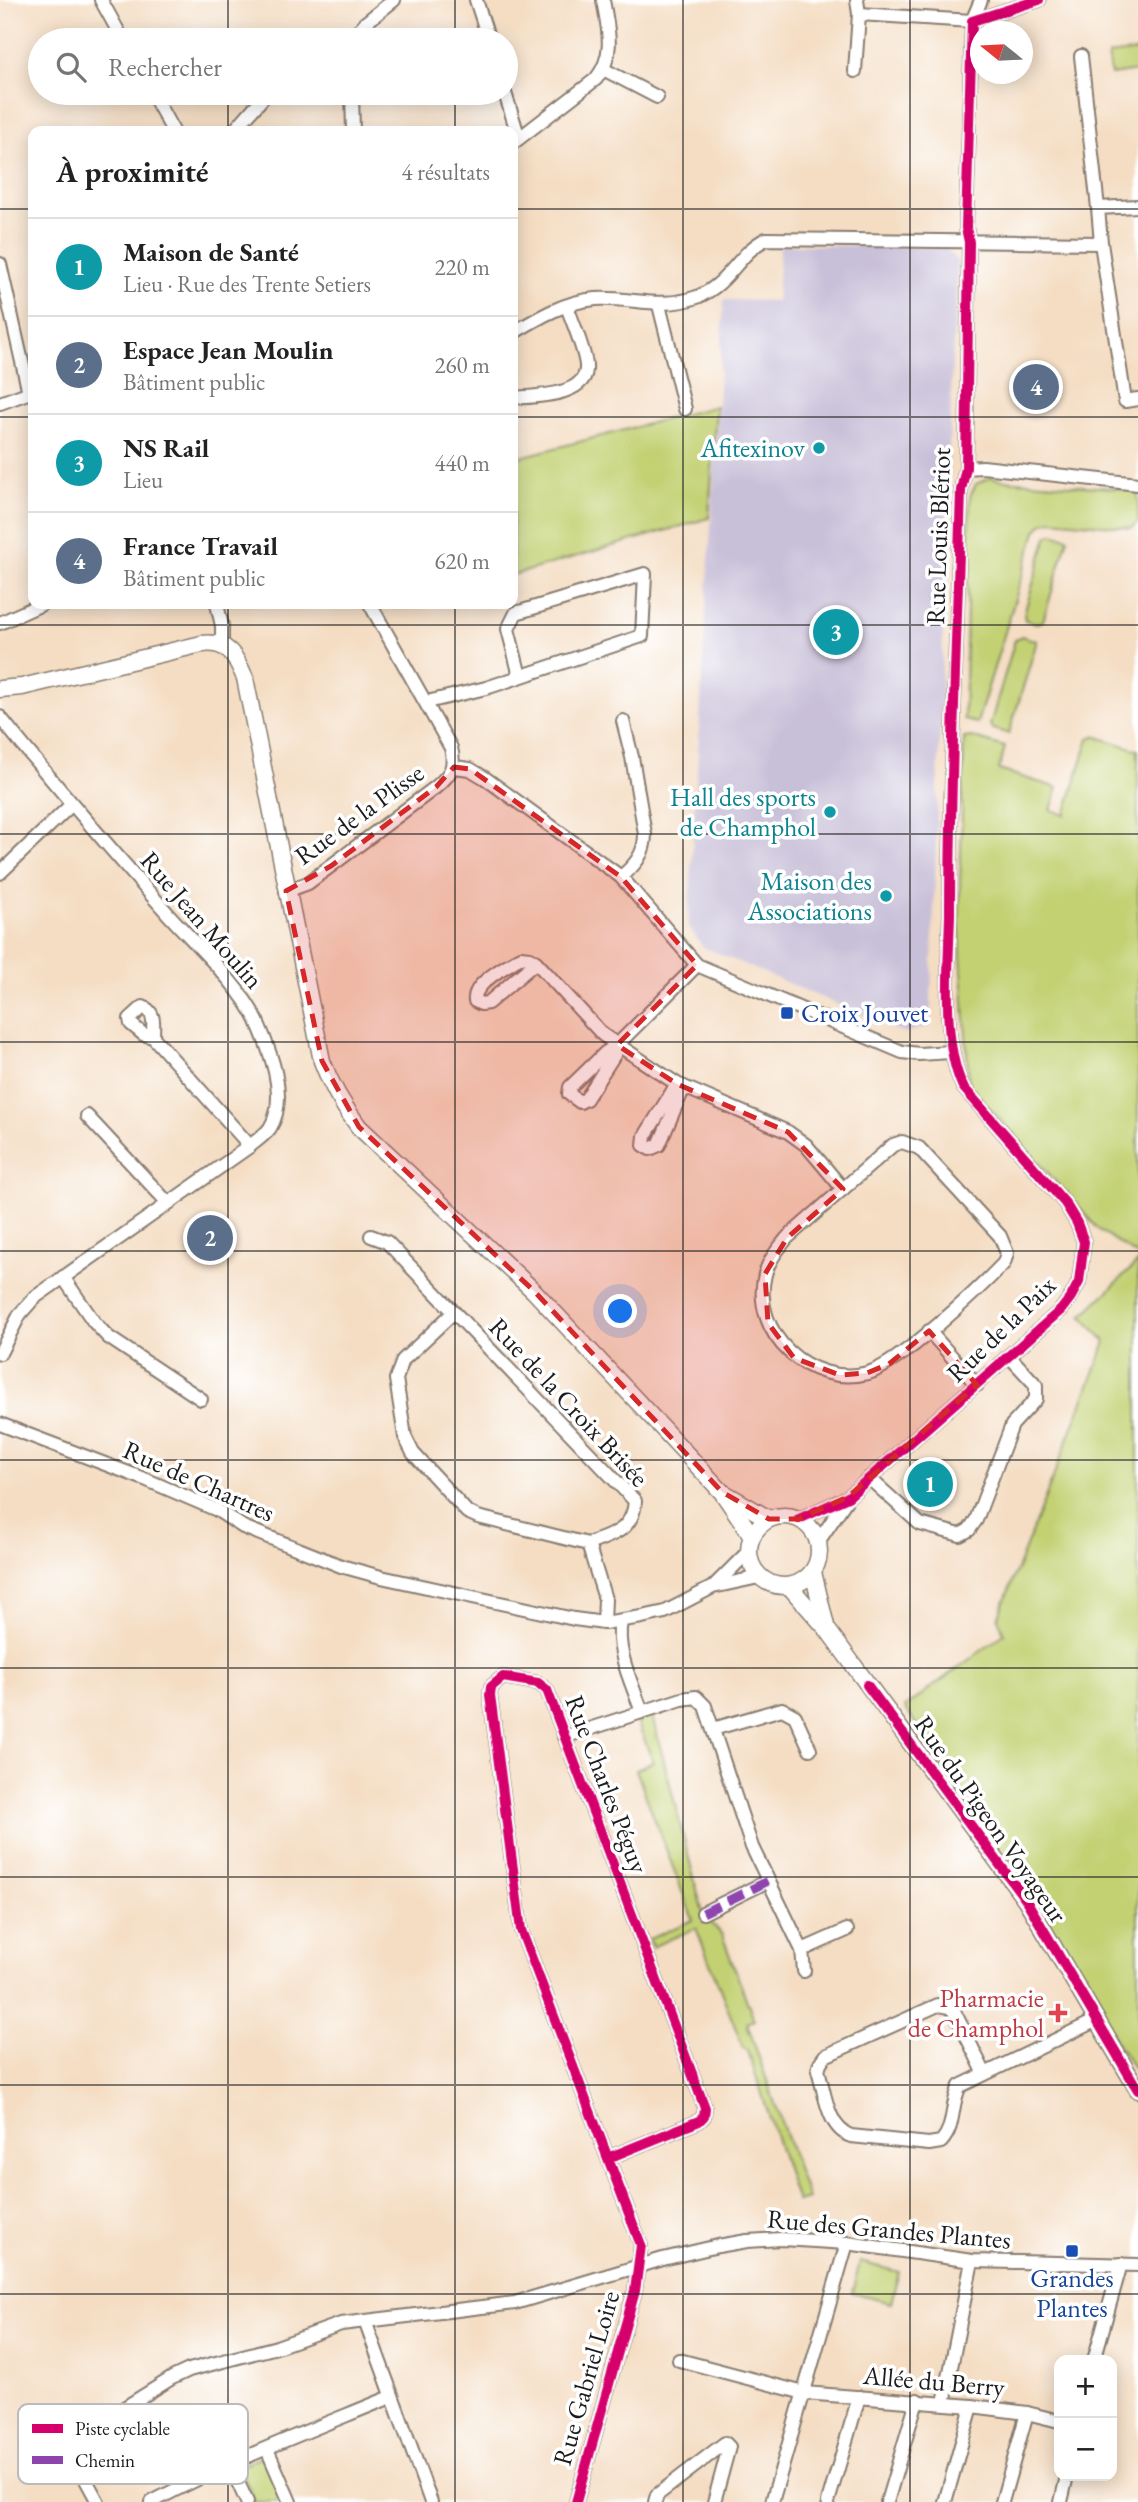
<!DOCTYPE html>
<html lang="fr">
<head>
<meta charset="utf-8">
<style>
	:root { --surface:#fff; --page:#f6f6f6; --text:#222; --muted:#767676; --line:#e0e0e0; --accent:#d1495b }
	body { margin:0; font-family:"EB Garamond",serif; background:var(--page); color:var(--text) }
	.controls { position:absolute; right:21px; bottom:21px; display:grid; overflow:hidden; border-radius:14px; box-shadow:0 4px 18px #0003 }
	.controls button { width:63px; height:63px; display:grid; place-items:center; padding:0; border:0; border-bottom:2px solid var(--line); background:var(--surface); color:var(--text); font:35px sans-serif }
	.compass { position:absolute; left:970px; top:21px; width:63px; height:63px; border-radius:50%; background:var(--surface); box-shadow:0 4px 18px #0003; rotate:288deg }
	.you { position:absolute; left:621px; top:1312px; width:24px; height:24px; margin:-18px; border:5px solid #fff; border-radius:50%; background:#1a73e8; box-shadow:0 0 0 10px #1a73e833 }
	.badge { display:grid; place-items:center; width:46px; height:46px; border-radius:50%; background:var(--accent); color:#fff; font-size:23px; font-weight:700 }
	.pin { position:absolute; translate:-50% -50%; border:4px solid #fff; box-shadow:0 2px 7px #0006 }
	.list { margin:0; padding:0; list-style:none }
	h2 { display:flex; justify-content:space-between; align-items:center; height:91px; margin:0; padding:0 28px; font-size:30px }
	h2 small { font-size:23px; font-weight:400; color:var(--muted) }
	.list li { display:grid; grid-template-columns:46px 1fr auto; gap:21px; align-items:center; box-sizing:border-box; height:98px; padding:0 28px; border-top:2px solid var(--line) }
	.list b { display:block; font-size:26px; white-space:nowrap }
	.list p { margin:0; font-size:23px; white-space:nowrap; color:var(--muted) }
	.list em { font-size:23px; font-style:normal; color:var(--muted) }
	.icon { flex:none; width:38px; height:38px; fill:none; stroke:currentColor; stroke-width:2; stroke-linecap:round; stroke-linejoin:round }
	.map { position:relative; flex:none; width:1138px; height:2502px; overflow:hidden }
	.search { position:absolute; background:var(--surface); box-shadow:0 4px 18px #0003; left:28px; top:28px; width:490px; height:77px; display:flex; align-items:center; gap:18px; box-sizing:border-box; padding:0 24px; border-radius:38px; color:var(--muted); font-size:26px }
	.panel { position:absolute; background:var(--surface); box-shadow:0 4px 18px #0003; left:28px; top:126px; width:490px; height:483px; border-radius:14px }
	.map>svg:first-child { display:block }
	.industrial { fill:#c8bfd8 }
	.green { fill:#c3d173; stroke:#707648; stroke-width:2 }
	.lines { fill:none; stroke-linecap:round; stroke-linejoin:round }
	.minor-casing { stroke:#887c70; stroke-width:16 }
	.major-casing { stroke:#887c70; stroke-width:19 }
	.minor { stroke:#fff; stroke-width:12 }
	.major { stroke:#fff; stroke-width:16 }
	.quiet { stroke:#8e44ad; stroke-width:9; stroke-dasharray:18 9; stroke-linecap:butt }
	.cycleway-casing { stroke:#fff; stroke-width:15 }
	.cycleway { stroke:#d6006c; stroke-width:10 }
	.marked { fill:#d62828; fill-opacity:0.2; stroke:#d62828; stroke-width:5; stroke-dasharray:14 9; stroke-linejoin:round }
	.grid { fill:none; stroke:#1c1c1c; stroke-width:2; stroke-opacity:0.55 }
	.culture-dot { fill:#0f9aa8; stroke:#fff; stroke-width:2.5 }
	.transit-dot { fill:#1a4fb4; stroke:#fff; stroke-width:2.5 }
	.health-dot { fill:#e0444e; stroke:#fff; stroke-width:2.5 }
	.labels { text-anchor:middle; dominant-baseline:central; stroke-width:7; stroke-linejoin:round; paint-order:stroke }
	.culture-label { font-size:26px; fill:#0d838f; stroke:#fff; text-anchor:end }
	.street-label { font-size:26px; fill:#1c1c1c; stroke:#fff }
	.transit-label { font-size:26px; fill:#164399; stroke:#fff; text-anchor:start }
	.health-label { font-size:26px; fill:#be3a42; stroke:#fff; text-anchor:end }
	.key { fill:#fff; stroke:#bbb; stroke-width:2 }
	.key-label { font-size:19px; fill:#1c1c1c }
</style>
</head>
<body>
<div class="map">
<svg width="1138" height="2502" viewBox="0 0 1138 2502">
	<rect width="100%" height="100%" fill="#fff"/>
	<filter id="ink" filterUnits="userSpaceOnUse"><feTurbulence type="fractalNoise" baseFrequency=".0143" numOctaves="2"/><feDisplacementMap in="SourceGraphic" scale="14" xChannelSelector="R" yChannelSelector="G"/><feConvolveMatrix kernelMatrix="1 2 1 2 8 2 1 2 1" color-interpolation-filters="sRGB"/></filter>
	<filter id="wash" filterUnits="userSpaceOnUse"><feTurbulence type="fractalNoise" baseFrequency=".00686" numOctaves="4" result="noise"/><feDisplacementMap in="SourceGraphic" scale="28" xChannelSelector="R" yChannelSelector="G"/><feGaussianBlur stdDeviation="1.57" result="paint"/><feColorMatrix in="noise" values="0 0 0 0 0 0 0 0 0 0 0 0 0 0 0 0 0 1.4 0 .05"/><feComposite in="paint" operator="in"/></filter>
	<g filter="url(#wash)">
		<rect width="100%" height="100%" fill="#f4ddc3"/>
		<path class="industrial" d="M780 245 945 247 958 262 952 363 930 1026 904 1033 703 947 688 926 724 300 777 301Z"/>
		<g class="green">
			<path d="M1138 51V71L1111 75 1108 55Z"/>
			<path d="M716 406 709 518 513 575V459Z"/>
			<path d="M991 477 1002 480 1138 490V523L1131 528 1052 520 1043 523 1036 531 977 723 964 720 970 496 976 484Z"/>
			<path d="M1052 534 1068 538 1043 621 1037 623 1025 620 1024 614 1047 537Z"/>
			<path d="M1021 636 1037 641 1009 734 993 729 990 725 1015 640Z"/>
			<path d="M1094 736 1138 750V1256L1099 1230 969 1085 959 922 964 738 971 737 1005 747 999 770 1058 788 1051 810 1065 815 1089 738Z"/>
			<path d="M1138 1262V2076L905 1707 1004 1634 998 1618 1106 1342 1082 1316Z"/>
			<path d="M652 1715 703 1913 722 1935 754 2020 747 2023 808 2199 797 2202 748 2051 743 2047 696 1928 652 1947 649 1939 693 1920 636 1770 653 1762 636 1718Z"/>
			<path d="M860 2262 899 2272 891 2303 852 2293Z"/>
			<path d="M265 2455 285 2502H255L239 2466Z"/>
		</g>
	</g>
	<g filter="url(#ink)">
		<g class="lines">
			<g class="minor-casing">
				<g id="minor">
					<path d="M101 0 123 40"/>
					<path d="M476 0 489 40"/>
					<path d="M859 14 972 21 981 0"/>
					<path d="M352 40 364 24 394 0"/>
					<path d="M1081 56 1098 208"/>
					<path d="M603 69 657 97"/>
					<path d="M855 71 859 14 857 0"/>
					<path d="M152 93 173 131"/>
					<path d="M352 93 353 131"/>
					<path d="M505 93 519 138"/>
					<path d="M234 131 267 93"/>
					<path d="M513 143 596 79C616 54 608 29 603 0"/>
					<path d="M1101 243 1125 401 1138 399"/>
					<path d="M0 264 29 393"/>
					<path d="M659 305 685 409"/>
					<path d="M513 333C538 318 566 301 596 299 632 297 661 310 697 297 730 284 738 253 766 239L1101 243 1098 208 1138 206"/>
					<path d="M513 398C533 396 589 397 586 365 584 348 573 324 567 306"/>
					<path d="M0 403 33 391"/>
					<path d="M966 468 983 467 1138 484"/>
					<path d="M217 604 222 626V644"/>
					<path d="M0 623 42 604"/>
					<path d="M427 702 486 688 642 636 645 574 516 613 508 629 520 676"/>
					<path d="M0 717C54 785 112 850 169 915 196 945 240 985 257 1021 270 1051 289 1097 270 1128 265 1135 257 1140 250 1146L34 1298 20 1314 0 1353"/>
					<path d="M454 767 470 769 485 778 621 877 697 965 902 1052 919 1054 951 1052"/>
					<path d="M0 873 72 804"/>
					<path d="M621 877C635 865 645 854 645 834L632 757 623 721"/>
					<path d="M286 891 308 883 436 787C450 775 456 767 451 748L370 604"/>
					<path d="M536 962 488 1003 481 1004 475 1001C472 983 507 966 521 957L530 958 536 962 603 1035 677 1084 788 1132 806 1145 843 1189"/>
					<path d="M153 1037 143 1034 131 1024 130 1019 143 1007C156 1012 153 1025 153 1037L250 1146"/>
					<path d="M617 1045 614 1055 586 1099 580 1102 569 1094 570 1087 605 1053 617 1045 697 965"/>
					<path d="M677 1084 645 1136 644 1145 650 1149 659 1145 684 1087"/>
					<path d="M87 1116 168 1203"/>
					<path d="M902 1142 919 1148 1000 1236 1007 1253 1004 1263C979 1289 900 1364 868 1373 810 1388 750 1334 765 1274 769 1260 778 1249 787 1238L893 1145Z"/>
					<path d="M371 1236 387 1242 635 1501C633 1531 612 1535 588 1544"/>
					<path d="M63 1277 94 1322 108 1337 201 1399"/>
					<path d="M454 1312 403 1360 396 1379 405 1437 413 1453 467 1512 478 1517 588 1544 605 1599 604 1623"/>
					<path d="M929 1331 977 1385"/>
					<path d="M0 1424 147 1480 217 1510 243 1527 341 1566 381 1577 574 1619 604 1623 642 1617 665 1612 713 1587 759 1577"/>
					<path d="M869 1478 920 1524 960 1535 969 1530 976 1520 1012 1425 1036 1399V1385L1009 1356"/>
					<path d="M799 1519 848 1497 1061 1310 1071 1297 1079 1282 1084 1242 1077 1223 1065 1203 963 1087C941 1041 949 965 950 914 950 772 957 631 961 490L966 468 969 242 966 228 972 21 1039 0"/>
					<path d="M818 1542 847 1499"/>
					<path d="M714 1586 748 1552"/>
					<path d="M642 1712 682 1699 696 1697 705 1706 752 1847 802 1950 804 1971"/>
					<path d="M713 1729 782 1709 795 1716 810 1749"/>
					<path d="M564 1737 642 1712C632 1683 615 1651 621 1621"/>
					<path d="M703 1913 768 1881"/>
					<path d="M802 1950 847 1930"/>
					<path d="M985 2074 954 2011 949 2007 938 2005 825 2056 820 2063 818 2070C825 2092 827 2128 851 2136L929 2144 941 2142C956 2126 950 2105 960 2086L1097 2020"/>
					<path d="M365 2321 431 2502"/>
					<path d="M679 2360 804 2393 972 2406 1027 2413 1059 2421"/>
					<path d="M1094 2360 1121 2264"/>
					<path d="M944 2403 972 2261"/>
					<path d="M267 2449 290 2502"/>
					<path d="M230 2465 247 2502"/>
					<path d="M98 2502 74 2458 111 2416 172 2378 189 2370 277 2347 341 2324 515 2303 663 2259 718 2246 747 2241 782 2239 847 2243 972 2261 1138 2265"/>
					<path d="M152 2502C229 2461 311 2430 391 2397"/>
					<path d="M576 2502 635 2291 641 2245 521 1930 490 1695 491 1687 503 1677 538 1683 547 1690 705 2108 704 2116 699 2121 608 2158"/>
					<path d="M655 2502 657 2495 725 2443 729 2447 714 2502"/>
					<path d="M772 2502 847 2243"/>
					<path d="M828 2502 859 2397"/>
					<path d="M887 2502 917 2400"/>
					<path d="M945 2502 972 2406"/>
					<path d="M1002 2502 1027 2413"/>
					<path d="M1061 2502 1067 2476"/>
				</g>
			</g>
			<g class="major-casing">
				<g id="major">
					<path d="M0 689 22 687 202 644C228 640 236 657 245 678L322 1061C331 1086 343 1106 359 1127L534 1291 722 1492 752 1536"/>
					<path d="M726 1494 769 1519"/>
					<circle cx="784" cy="1551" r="35"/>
					<path d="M813 1572 826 1626"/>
					<path d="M789 1586 827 1629 1026 1900 1138 2090"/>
				</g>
			</g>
			<use href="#minor" class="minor"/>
			<use href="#major" class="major"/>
			<path class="quiet" d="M703 1913 768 1881"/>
			<g class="cycleway-casing">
				<g id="cycleway">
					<path d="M799 1519 848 1497 1061 1310 1071 1297 1079 1282 1084 1242 1077 1223 1065 1203 963 1087C941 1041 949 965 950 914 950 772 957 631 961 490L966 468 969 242 966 228 972 21 1039 0"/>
					<path d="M867 1685 1026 1900 1138 2090"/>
					<path d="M576 2502 635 2291 641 2245 521 1930 490 1695 491 1687 503 1677 538 1683 547 1690 705 2108 704 2116 699 2121 608 2158"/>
				</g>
			</g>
			<use href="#cycleway" class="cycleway"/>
		</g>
	</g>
	<path class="marked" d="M454 767 470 769 621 877 697 965 617 1045 677 1084 788 1132 843 1189 787 1238 765 1274 768 1323 794 1358 840 1375 867 1373 889 1364 929 1331 977 1385 848 1497 799 1519H769L722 1492 534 1291 359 1127 322 1061 286 891 331 866 436 787Z"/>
	<path class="grid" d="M228 0V40M455 0V40M683 0V2502M910 0V2502M228 93V131M455 93V131M0 209H33M513 209H1138M0 417H33M513 417H1138M228 604V2502M455 604V2502M0 625H1138M0 834H1138M0 1042H1138M0 1251H1138M0 1460H1138M0 1668H1138M0 1877H1138M0 2085H1138M0 2294H1138"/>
	<g class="culture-dot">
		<circle cx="819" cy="448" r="7"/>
		<circle cx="830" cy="812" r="7"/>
		<circle cx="886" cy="896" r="7"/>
	</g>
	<g class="transit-dot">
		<rect x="780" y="1006" width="14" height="14" rx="3.5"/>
		<rect x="1065" y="2244" width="14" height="14" rx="3.5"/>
	</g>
	<path class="health-dot" d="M1054.5 2002.5h7v7h7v7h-7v7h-7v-7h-7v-7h7z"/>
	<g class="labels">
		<g class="culture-label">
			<text x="805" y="448">Afitexinov</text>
			<text x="816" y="797">Hall des sports<tspan x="816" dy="30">de Champhol</tspan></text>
			<text x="872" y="881">Maison des<tspan x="872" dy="30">Associations</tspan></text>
		</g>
		<g class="street-label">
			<text transform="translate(938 536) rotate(-88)">Rue Louis Blériot</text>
			<text transform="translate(359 814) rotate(-36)">Rue de la Plisse</text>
			<text transform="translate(202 920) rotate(49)">Rue Jean Moulin</text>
			<text transform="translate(1001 1329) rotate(-44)">Rue de la Paix</text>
			<text transform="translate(569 1402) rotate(47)">Rue de la Croix Brisée</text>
			<text transform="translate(199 1481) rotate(24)">Rue de Chartres</text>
			<text transform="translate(607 1784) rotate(69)">Rue Charles Péguy</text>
			<text transform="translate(991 1819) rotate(55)">Rue du Pigeon Voyageur</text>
			<text transform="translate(889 2229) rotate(5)">Rue des Grandes Plantes</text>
			<text transform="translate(586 2378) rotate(-74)">Rue Gabriel Loire</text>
			<text transform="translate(934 2381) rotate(5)">Allée du Berry</text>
		</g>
		<g class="transit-label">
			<text x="801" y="1013">Croix Jouvet</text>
			<text x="1072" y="2278" text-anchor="middle">Grandes<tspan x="1072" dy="30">Plantes</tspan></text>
		</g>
		<g class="health-label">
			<text x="1044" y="1998">Pharmacie<tspan x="1044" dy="30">de Champhol</tspan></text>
		</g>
	</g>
	<rect x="18" y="2404" width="230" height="80" rx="10" class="key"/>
	<rect x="32" y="2424" width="31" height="9" fill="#d6006c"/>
	<rect x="32" y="2456" width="31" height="8" fill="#8e44ad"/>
	<g class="key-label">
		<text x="75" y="2435">Piste cyclable</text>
		<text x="75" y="2467">Chemin</text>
	</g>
</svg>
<div class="controls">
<button>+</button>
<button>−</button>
</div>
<svg class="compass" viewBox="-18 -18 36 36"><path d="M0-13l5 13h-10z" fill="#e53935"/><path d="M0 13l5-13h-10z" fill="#767676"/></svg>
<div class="you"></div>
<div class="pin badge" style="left:930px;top:1484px;background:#0f9aa8">1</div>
<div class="pin badge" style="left:210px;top:1238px;background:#5c6f8a">2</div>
<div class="pin badge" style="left:836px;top:632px;background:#0f9aa8">3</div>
<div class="pin badge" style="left:1036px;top:387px;background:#5c6f8a">4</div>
<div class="search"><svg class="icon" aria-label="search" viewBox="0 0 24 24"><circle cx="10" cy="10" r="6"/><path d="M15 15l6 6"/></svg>Rechercher</div>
<section class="panel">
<h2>À proximité<small>4 résultats</small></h2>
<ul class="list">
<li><span class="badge" style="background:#0f9aa8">1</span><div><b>Maison de Santé</b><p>Lieu · Rue des Trente Setiers</p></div><em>220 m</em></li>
<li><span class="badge" style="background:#5c6f8a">2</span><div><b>Espace Jean Moulin</b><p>Bâtiment public</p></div><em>260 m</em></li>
<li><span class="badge" style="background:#0f9aa8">3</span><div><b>NS Rail</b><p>Lieu</p></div><em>440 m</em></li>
<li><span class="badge" style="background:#5c6f8a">4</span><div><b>France Travail</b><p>Bâtiment public</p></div><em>620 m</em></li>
</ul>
</section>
</div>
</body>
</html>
